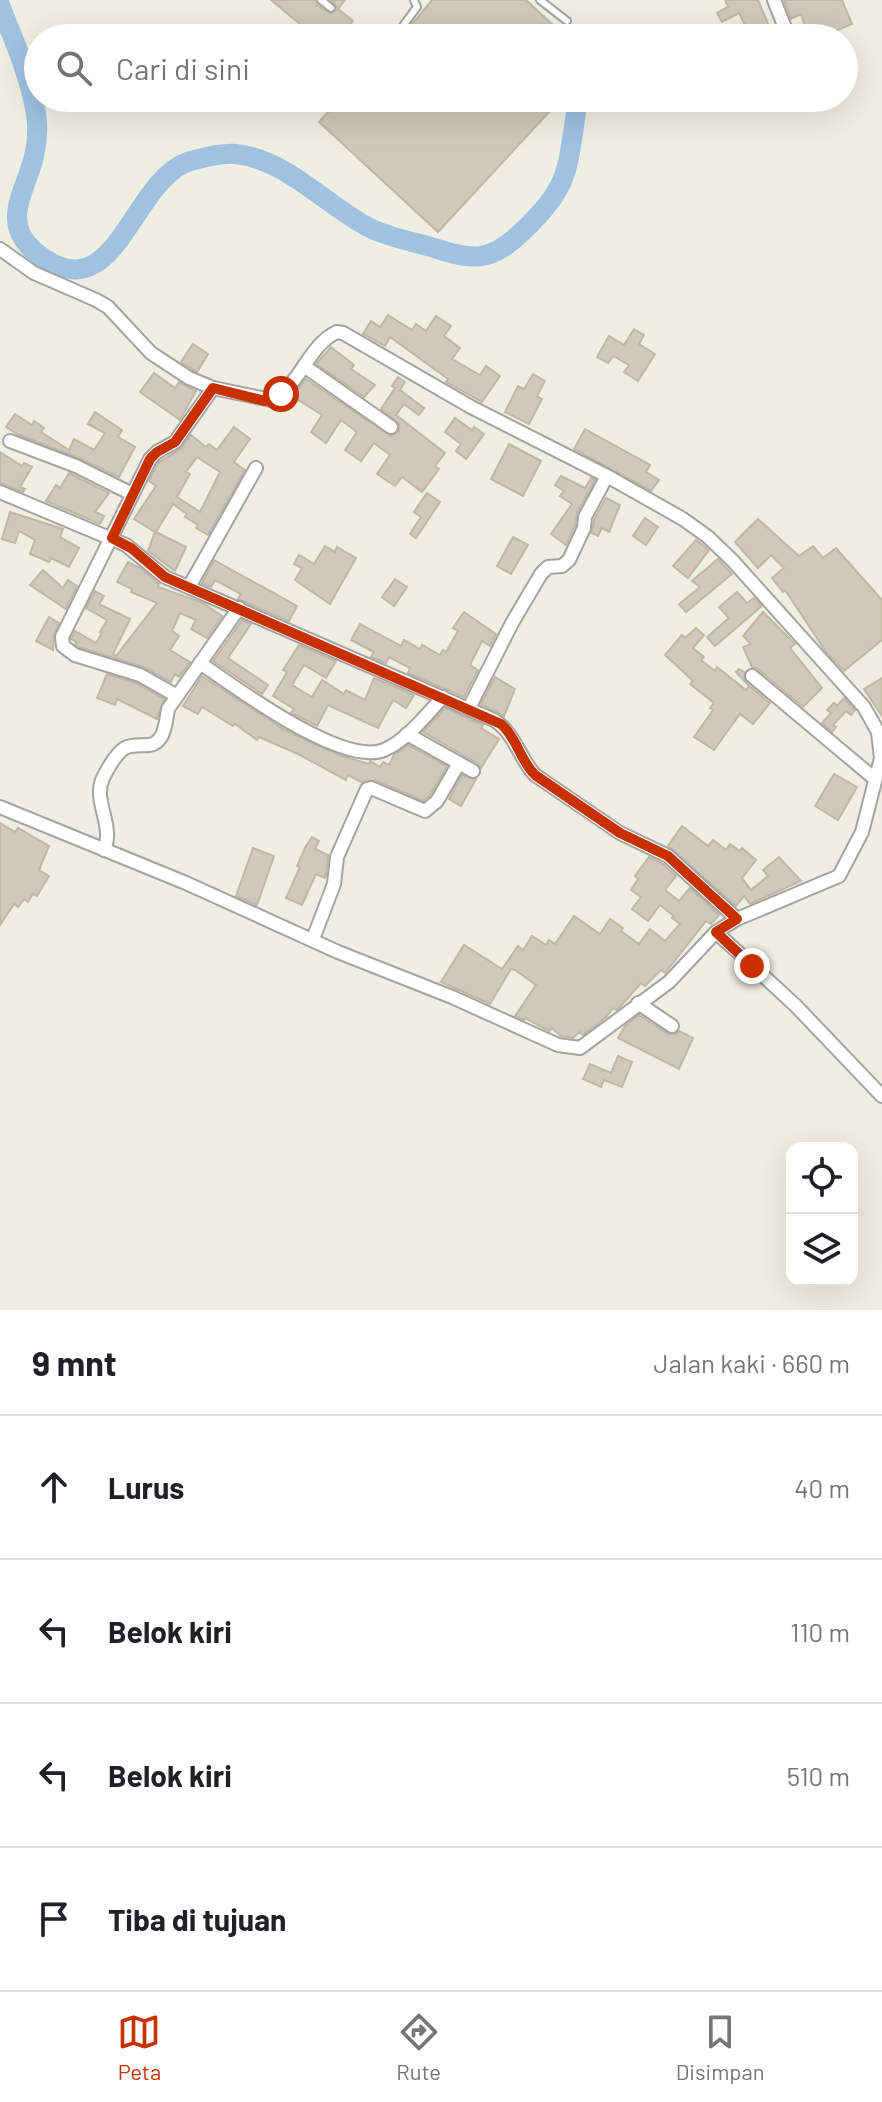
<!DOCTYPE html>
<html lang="id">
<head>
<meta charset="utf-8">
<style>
	:root { --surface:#fff; --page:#f2f2f2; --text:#202124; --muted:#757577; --line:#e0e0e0; --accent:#c93000 }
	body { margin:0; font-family:Barlow,sans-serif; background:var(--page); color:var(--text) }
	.controls { position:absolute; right:24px; bottom:24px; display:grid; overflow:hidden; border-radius:16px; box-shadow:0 8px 32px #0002 }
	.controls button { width:72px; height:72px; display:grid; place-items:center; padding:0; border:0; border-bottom:2px solid var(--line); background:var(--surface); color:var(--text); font:40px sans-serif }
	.stop { position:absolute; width:24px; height:24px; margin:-18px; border:6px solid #c93000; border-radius:50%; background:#fff }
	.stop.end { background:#c93000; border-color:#fff; box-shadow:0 2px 8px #0008 }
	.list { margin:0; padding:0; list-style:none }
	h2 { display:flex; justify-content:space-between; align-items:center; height:104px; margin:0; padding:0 32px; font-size:34px }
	h2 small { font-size:26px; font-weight:400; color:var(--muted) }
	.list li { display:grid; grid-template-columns:52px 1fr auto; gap:24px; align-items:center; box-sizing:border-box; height:144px; padding:0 32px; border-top:2px solid var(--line) }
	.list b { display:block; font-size:30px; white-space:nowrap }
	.list em { font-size:26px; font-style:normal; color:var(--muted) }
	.icon { flex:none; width:44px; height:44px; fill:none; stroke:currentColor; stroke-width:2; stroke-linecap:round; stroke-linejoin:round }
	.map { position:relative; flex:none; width:882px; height:1310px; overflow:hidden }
	.search { position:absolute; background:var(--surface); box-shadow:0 8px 32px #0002; left:24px; right:24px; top:24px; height:88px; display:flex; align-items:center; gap:20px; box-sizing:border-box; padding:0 28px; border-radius:44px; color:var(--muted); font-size:30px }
	.sheet { height:680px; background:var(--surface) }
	nav { display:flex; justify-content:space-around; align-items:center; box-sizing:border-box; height:112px; border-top:2px solid var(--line); background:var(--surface); font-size:22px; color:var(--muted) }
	nav a { display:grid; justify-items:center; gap:4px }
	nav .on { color:var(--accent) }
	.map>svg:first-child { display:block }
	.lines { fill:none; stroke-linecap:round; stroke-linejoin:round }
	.river { stroke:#9ec2e0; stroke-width:20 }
	.building { fill:#cfc8bb; stroke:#c1b8a3; stroke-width:2; fill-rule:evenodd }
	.service-casing { stroke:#a4a4a4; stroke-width:10 }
	.minor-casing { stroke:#a4a4a4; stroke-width:16 }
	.service { stroke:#fff; stroke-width:6 }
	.minor { stroke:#fff; stroke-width:12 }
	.route { stroke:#c93000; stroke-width:10 }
</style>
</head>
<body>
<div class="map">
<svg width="882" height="1310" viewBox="0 0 882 1310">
	<rect width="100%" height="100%" fill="#efeee2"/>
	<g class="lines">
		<path class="river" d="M0 5C14 41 30 76 36 114 38 127 37 144 34 156 26 191 0 221 34 251 118 320 130 174 194 160 206 157 223 153 236 154 285 159 326 205 368 227 387 237 410 241 431 247 475 261 490 263 524 230 569 187 567 171 576 113"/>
	</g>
	<g class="building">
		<path d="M271 0H315L317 5 331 14 337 8 331 0H345L338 9 353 21 339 38H317Z"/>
		<path d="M432 0H526L567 38H401Z"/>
		<path d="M725 0H758L771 31 758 38H731L747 29 739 13 722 22 717 13 728 7Z"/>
		<path d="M784 0H842L852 24 828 34 830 38H809L801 14 791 19Z"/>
		<path d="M341 98H562L438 232 319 122Z"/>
		<path d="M388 315 412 330 416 324 426 331 436 316 451 326 444 336 460 348 452 359 480 375 486 366 500 376 482 402 446 382 448 379 390 337 385 346 363 334 371 321 380 327Z"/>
		<path d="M634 329 644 335 639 344 655 354 638 381 624 372 629 365 613 356 608 363 597 357 609 336 624 345Z"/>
		<path d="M193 344 208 354 197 372 181 362Z"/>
		<path d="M331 347 354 365 351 369 375 385 364 397 316 364Z"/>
		<path d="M154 373 175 388 179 382 196 391 180 420 140 392Z"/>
		<path d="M533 374 545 381 537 396 542 399 529 424 505 412 518 386 524 389Z"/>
		<path d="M398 377 405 382 400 390 424 408 419 415 404 404 396 415 445 453 435 466 439 469 422 492 402 477 395 486 377 474 390 455 374 443 361 461 345 450 357 432 341 420 326 443 311 432 322 415 292 396 306 379 391 436 399 431V424L381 409 395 388 392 386Z"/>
		<path d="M95 412 122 430 118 437 135 447 119 477 79 458 19 435 6 427 15 414 32 425 34 421 44 428 41 432 69 450 74 439 94 450 105 433 88 424Z"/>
		<path d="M455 418 472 430 474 427 484 434 466 459 456 451 461 444 445 432Z"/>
		<path d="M234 427 250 439 234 462 245 470 208 535 196 528 198 525 185 517 187 514 173 504 156 532 186 547 175 571 148 551 155 532 134 519 156 486 149 481 157 464 180 449 191 435 206 447 209 444 217 450ZM197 457 220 472 200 512 177 497 190 474 186 472Z"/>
		<path d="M585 429 650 465 646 472 659 480 651 491 574 449Z"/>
		<path d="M509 444 541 461 523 496 491 479Z"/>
		<path d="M0 452 22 466 24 463 32 467 20 487 25 489 23 492 0 483Z"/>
		<path d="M69 473 109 493 95 512 104 516 100 524 46 501 56 485 60 488Z"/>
		<path d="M561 476 585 488 591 478 595 480 577 513 575 526 566 545 551 534 572 504 560 496 564 491 555 485Z"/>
		<path d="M427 493 440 502 416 538 410 534 421 517 414 512Z"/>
		<path d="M606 498 620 505 609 532 602 528 598 536 592 533 594 520Z"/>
		<path d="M10 512 63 529 60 537 79 548 69 567 51 558 49 562 30 554 35 540 19 531 15 543 2 539Z"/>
		<path d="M645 518 658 527 646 545 633 536Z"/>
		<path d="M758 519 799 556 813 546 823 558 836 548 882 600V640L844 671 826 652 785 590 783 592 772 578 784 568 771 555 758 568 735 542Z"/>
		<path d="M513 537 528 545 511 574 497 566Z"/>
		<path d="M696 540 709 550 688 578 673 566Z"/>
		<path d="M325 546 335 552 337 547 356 558 330 604 295 580 302 568 294 564 299 555 314 564Z"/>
		<path d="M718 559 732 574 686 612 679 604 700 587 692 581Z"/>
		<path d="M214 560 297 606 289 621 238 599 241 594 215 580 211 587 202 583Z"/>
		<path d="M128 562 140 568 159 584 158 587 203 603 222 616 207 638 191 629 196 620 180 613 172 631 179 636 170 650 190 662 179 677 175 674 171 682 143 667 79 647 75 644 77 642 71 639 75 631 96 643 102 633 100 632 107 620 86 608 95 591 104 596 99 604 130 619 113 654 116 656 157 603 131 592 132 589 117 582Z"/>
		<path d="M43 570 63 588 68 580 77 586 66 609 30 585Z"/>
		<path d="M395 579 407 587 394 606 382 597Z"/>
		<path d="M737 592 747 603 754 598 762 606 715 646 707 637 729 618 719 607Z"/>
		<path d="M464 612 496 634 490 646 482 641 470 665 478 670 464 697 408 673 410 668 389 657 386 663 371 657 374 652 351 640 360 624 401 646 404 640 420 649 422 645 440 655 443 650 446 652 458 631 453 628Z"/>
		<path d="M763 612 795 644 790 648 822 688 803 707 758 669 752 667 743 647 751 644 743 636Z"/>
		<path d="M49 617 59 623 54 634 53 650 36 641Z"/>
		<path d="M242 620 251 624 228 658 268 685 262 694 213 661Z"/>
		<path d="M696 628 704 635 693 648 704 657 701 660 715 671 717 667 746 690 749 686 736 672 739 669 744 672 746 683 770 703 753 724 740 714 714 750 694 737 713 710 710 708 714 703 690 684 693 681 665 655 682 635 685 638Z"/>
		<path d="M299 645 336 661 326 678 304 665 292 685 312 697 322 680 344 694 346 690 365 700 374 678 414 695 406 708 393 700 378 728 328 705 317 726 291 713 294 709 273 696 287 672 283 670Z"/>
		<path d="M107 674 136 683 164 699 157 719 117 699 115 705 97 698Z"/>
		<path d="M202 676 285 730 339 755 369 764 370 761 380 767 383 762 389 765 394 755 408 745 447 766 430 795 423 801 375 780 361 782 348 775 346 780 298 754 259 737 257 740 235 724 233 726 202 707 198 714 183 706Z"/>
		<path d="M495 677 515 689 504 716 481 704Z"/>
		<path d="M882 678V716L864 689Z"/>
		<path d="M844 698 855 710 851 715 846 711 833 725 836 727 832 732 822 723 831 713 827 710 834 703 837 706Z"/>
		<path d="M445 708 483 725 481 728 499 739 481 768 477 763 423 732Z"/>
		<path d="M834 774 857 787 838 820 815 806Z"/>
		<path d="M462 775 476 779 461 806 449 799Z"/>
		<path d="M0 823 15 832 18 828 49 846 39 870 49 876 37 896 33 894 28 902 24 899 18 907 14 904 0 925Z"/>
		<path d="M682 826 708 846 713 840 726 850 730 844 740 851 742 848 756 860 742 878 751 890 768 876 763 870 779 857 801 881 750 904 744 896 736 906 668 846Z"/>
		<path d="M312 837 319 841 315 849 328 855 326 876 325 878 316 874 302 905 286 898 300 867 297 866 306 846Z"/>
		<path d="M253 848 274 856 257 905 236 896Z"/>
		<path d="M649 857 663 864 676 876 665 890 679 901 690 888 719 915 711 924 706 921 665 973 661 970 645 986 641 983 620 1007 616 1010 613 1008 606 1017 583 1035 579 1032 573 1038 561 1036 552 1028 549 1031 525 1018 524 1020 515 1016 536 985 515 970 511 969 490 1004 441 982 464 945 502 969 518 946 523 950 532 936 546 945 549 940 555 944 574 916 600 934 610 919 623 928 621 931 639 944 650 929 665 941 680 924 672 918 674 916 660 905 648 921 632 909 641 897 631 890 638 879 635 876Z"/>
		<path d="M639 1015 668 1034H675L679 1031 693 1038 679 1069 618 1038 625 1026Z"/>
		<path d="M618 1056 632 1062 622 1087 604 1080 601 1087 583 1079 590 1064 611 1073Z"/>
	</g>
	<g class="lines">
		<g class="service-casing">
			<g id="service">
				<path d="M321 0 331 8"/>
				<path d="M540 0 567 21"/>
				<path d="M394 38 417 7 414 0"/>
			</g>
		</g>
		<g class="minor-casing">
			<g id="minor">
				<path d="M774 0 789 38"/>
				<path d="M0 249 34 273 96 300 108 307 151 353 189 378 213 388 271 400C300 387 308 345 337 332L343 333 471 407 607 476 683 519 708 537 732 560 864 707 878 732 881 758 862 832 839 876 737 919 716 932 669 982 580 1048 558 1045 452 997 338 952 186 883 0 807"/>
				<path d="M304 366 391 427"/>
				<path d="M10 441 76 466 132 494"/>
				<path d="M0 492 126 545 165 577 494 720C515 733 519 758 535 775L620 833 668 856 737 919"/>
				<path d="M189 587 256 468"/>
				<path d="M200 663C235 687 342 767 384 750 407 740 426 715 443 697"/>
				<path d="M752 676 875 779"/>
				<path d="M177 696 140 675 75 655 63 646 62 637 150 459 157 452 175 442 213 388"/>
				<path d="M469 708 512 623 541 574 548 567 562 566 569 560 584 528 585 517 607 476"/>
				<path d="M407 734 473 771"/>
				<path d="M104 850C115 826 92 800 103 778 108 768 116 753 125 748 133 744 141 746 149 745 165 743 166 721 168 709L239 608"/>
				<path d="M716 932 796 1006 882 1096"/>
				<path d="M313 939 334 884 337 857 367 789 371 788 425 811 437 801 459 763"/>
				<path d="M638 1003 672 1026"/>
			</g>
		</g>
		<use href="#service" class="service"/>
		<use href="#minor" class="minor"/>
	</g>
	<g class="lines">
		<path class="route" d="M281 394 265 401 213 388 175 442 157 452 150 459 112 538 131 548 165 577 501 724C517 738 520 760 535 775L620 833 668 856 737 919 716 932 752 966"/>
	</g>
</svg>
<div class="controls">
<button><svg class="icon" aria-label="locate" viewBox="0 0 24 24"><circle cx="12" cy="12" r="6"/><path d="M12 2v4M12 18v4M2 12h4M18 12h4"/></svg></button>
<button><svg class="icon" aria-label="layers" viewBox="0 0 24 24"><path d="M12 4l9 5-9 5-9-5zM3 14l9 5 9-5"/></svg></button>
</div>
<div class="stop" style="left:281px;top:394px"></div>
<div class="stop end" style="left:752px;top:966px"></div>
<div class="search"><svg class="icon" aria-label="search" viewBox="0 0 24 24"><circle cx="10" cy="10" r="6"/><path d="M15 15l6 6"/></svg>Cari di sini</div>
</div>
<section class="sheet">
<h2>9 mnt<small>Jalan kaki · 660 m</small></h2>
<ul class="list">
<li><svg class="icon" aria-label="ahead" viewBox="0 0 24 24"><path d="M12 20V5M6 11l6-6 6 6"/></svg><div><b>Lurus</b></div><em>40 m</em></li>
<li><svg class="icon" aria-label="left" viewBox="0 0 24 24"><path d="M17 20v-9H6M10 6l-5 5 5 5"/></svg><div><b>Belok kiri</b></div><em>110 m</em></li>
<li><svg class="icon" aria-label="left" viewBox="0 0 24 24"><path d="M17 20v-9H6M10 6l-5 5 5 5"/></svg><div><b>Belok kiri</b></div><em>510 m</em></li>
<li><svg class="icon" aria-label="arrive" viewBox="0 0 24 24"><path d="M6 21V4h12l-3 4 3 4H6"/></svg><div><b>Tiba di tujuan</b></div></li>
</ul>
</section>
<nav>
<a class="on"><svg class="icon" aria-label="map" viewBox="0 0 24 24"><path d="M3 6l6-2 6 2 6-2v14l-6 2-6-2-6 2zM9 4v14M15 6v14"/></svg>Peta</a>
<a><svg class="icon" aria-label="directions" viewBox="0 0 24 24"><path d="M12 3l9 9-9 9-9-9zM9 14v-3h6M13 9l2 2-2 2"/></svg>Rute</a>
<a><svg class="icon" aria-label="saved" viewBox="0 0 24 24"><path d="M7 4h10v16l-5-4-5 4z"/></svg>Disimpan</a>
</nav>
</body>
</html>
